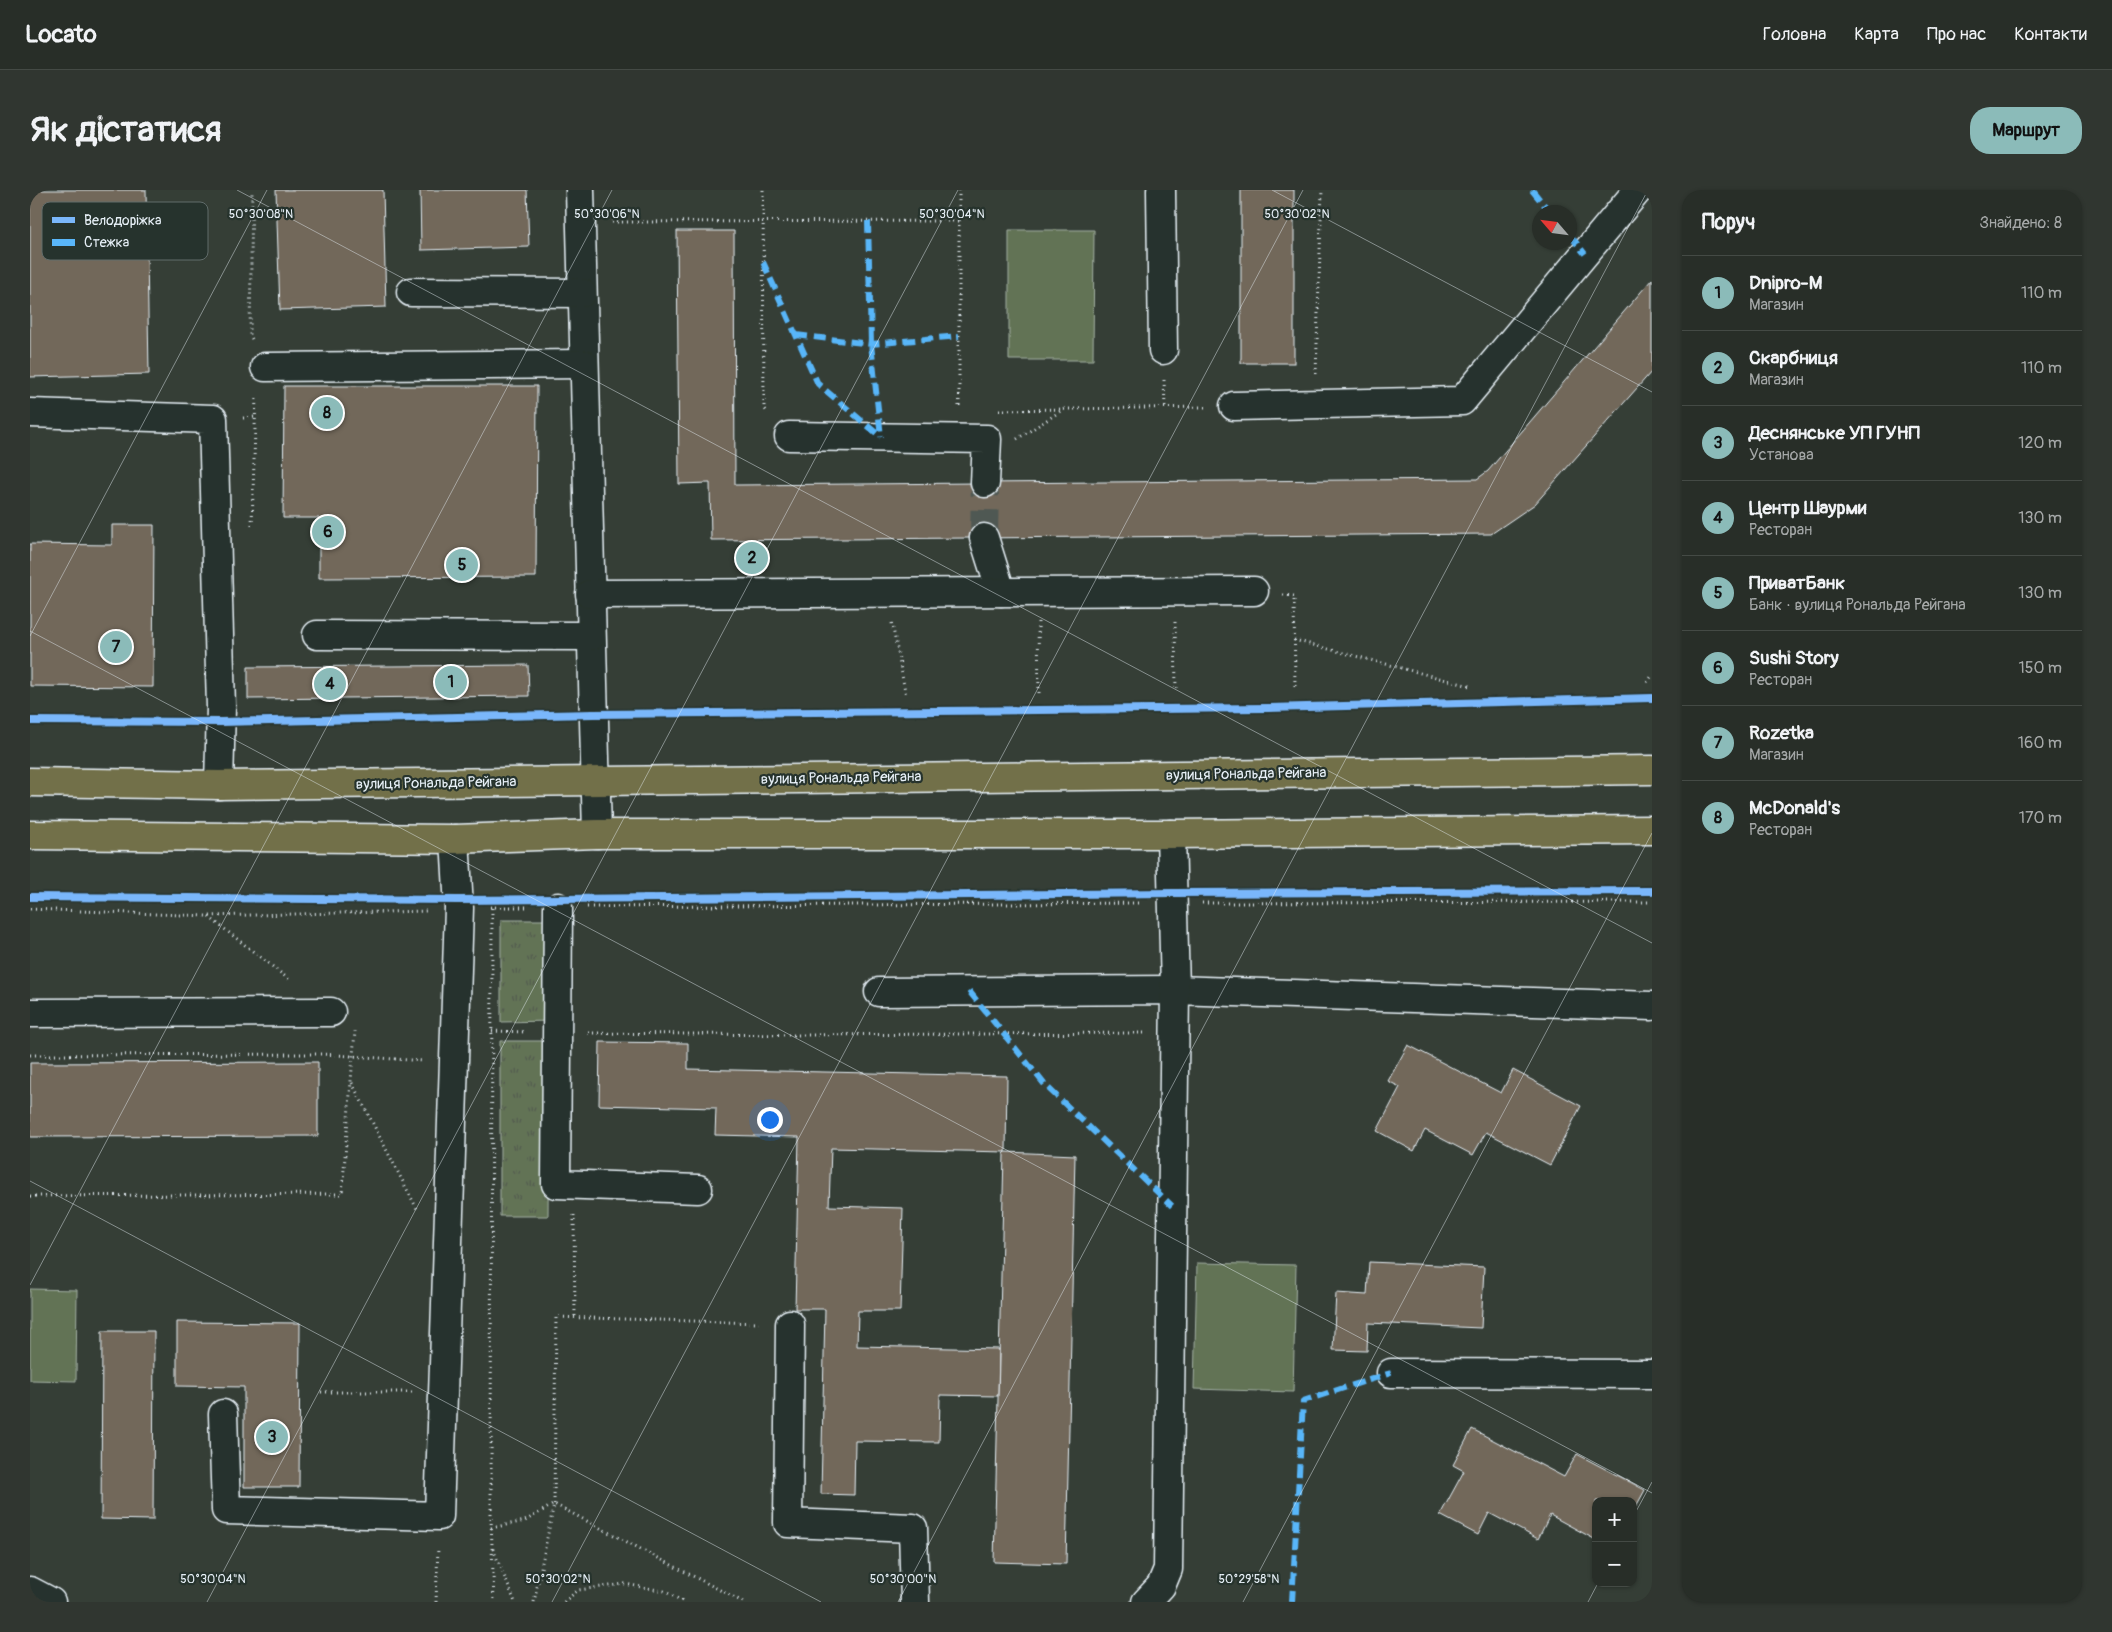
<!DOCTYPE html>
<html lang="uk">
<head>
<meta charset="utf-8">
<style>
	:root { --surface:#282e28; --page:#303630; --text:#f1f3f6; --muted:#a5a8a8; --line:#444a45; --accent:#8bbbb9 }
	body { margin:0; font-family:Pangolin,sans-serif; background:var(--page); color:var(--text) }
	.controls { position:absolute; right:15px; bottom:15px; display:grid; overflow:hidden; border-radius:10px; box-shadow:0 1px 4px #0004 }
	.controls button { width:45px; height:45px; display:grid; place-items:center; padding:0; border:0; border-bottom:1px solid var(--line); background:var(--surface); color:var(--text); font:25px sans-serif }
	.compass { position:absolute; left:1502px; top:15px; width:45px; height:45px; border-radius:50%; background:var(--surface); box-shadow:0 1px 4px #0004; rotate:298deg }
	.you { position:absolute; left:739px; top:929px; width:18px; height:18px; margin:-12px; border:4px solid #fff; border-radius:50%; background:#1a73e8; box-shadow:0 0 0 8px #1a73e833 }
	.badge { display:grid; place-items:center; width:32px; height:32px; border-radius:50%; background:var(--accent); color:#111; font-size:16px; font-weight:700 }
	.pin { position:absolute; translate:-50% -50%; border:2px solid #fff; box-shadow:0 1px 5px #0006 }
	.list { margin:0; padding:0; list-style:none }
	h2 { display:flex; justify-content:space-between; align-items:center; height:65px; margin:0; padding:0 20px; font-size:21px }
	h2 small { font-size:16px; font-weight:400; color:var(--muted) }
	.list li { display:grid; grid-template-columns:32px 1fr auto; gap:15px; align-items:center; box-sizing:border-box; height:75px; padding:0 20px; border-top:1px solid var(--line) }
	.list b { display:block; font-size:19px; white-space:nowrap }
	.list p { margin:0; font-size:16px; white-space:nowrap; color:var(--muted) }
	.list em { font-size:16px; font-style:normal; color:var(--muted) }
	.map { position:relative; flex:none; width:1622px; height:1412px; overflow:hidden; border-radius:20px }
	header { display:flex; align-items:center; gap:30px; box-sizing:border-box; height:70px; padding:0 25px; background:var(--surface); border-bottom:1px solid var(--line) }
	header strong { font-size:24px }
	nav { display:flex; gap:28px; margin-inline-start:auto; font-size:18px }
	.intro { display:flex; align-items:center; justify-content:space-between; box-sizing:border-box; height:120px; padding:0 30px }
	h1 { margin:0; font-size:35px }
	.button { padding:12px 22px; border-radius:20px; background:var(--accent); color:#111; font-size:18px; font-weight:700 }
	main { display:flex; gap:30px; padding:0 30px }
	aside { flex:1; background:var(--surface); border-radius:20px; box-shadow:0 1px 4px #0004 }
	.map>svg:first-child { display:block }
	.grass { fill:url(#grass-tufts); stroke:#a5b2a6 }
	.park { fill:#627355; stroke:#a5b2a6 }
	.building { fill:#72685a; stroke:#e8f1f8 }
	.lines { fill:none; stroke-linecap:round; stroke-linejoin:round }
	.minor-tunnel { stroke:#505953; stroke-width:28; stroke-dasharray:28 14; stroke-linecap:butt }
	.minor-casing { stroke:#e8f1f8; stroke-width:31 }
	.major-casing { stroke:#e8f1f8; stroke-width:31 }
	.path { stroke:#e8f1f8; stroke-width:3; stroke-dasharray:1 4; stroke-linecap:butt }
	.minor { stroke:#26332d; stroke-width:28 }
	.major { stroke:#726f4a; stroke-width:28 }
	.quiet { stroke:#59b6f9; stroke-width:6; stroke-dasharray:12 6; stroke-linecap:butt }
	.cycleway-casing { stroke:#26332d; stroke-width:11 }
	.cycleway { stroke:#7ab7fb; stroke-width:8 }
	.ticks { fill:none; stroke:#e8f1f8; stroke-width:1; stroke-opacity:0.45 }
	.labels { text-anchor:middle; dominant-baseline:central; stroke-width:4.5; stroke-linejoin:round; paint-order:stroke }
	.street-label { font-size:15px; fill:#e8f1f8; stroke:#26332d }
	.key { fill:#26332d; stroke:#606c6a; stroke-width:1 }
	.key-label { font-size:14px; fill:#e8f1f8 }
	.ticks-label { font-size:12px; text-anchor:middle; fill:#e8f1f8; stroke:#26332d; stroke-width:4.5; stroke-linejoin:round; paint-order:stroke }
</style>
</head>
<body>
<header>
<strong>Locato</strong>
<nav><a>Головна</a><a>Карта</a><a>Про нас</a><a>Контакти</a></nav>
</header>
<div class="intro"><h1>Як дістатися</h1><a class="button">Маршрут</a></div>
<main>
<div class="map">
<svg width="1622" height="1412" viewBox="0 0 1622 1412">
	<defs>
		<pattern id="grass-tufts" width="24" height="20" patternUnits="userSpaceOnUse" patternTransform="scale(1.25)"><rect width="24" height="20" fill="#627355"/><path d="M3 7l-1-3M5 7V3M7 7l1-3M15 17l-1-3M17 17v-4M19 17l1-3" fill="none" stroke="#535b4f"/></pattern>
	</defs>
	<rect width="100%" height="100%" fill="#353e36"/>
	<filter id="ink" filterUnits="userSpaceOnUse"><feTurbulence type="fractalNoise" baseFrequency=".02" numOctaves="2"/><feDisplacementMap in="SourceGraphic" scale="10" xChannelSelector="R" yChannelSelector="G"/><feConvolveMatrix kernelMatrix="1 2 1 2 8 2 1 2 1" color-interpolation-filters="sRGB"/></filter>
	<g filter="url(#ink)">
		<g class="grass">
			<path d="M471 730H520V831L471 832Z"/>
			<path d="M470 851H519L518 1026H470Z"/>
		</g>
		<g class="park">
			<path d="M979 40H1064L1063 170H979Z"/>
			<path d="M1167 1073 1266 1075 1263 1202 1164 1199Z"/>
			<path d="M0 1099 47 1100 46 1191 0 1190Z"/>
		</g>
		<g class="building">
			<path d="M0 0H116L119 184 0 187Z"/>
			<path d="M246 0H353L356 117 250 120Z"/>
			<path d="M390 0H497L499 57 391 60Z"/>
			<rect x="1211" y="0" width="53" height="173"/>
			<path d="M647 41H704L705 295 1447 289 1458 281 1622 89V181L1505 314 1461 344 681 350 680 293 649 294Z"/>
			<path d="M254 196H507L506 387 289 388V328H253Z"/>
			<path d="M82 335H124L123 497 0 496V354L82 355Z"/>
			<path d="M498 475 499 506 218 509V477Z"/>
			<path d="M570 852 658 853V879L977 886 976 962 801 958 799 1016 873 1018 870 1121H828L827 1156 969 1159 968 1206 910 1205 909 1252 825 1251 824 1305 791 1304 795 1119H765L769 947 685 945 686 918 569 915Z"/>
			<path d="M1378 855 1471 903 1483 880 1551 916 1520 975 1456 942 1443 965 1395 940 1384 961 1347 941 1370 897 1358 891Z"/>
			<path d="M288 872V946L0 947V873Z"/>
			<path d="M976 962 1045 965 1036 1374 964 1372 974 964Z"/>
			<path d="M1339 1072 1454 1077 1451 1138 1338 1133 1337 1161 1303 1160 1306 1103 1337 1105Z"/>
			<path d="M147 1132 270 1133 269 1297H214V1197L147 1196Z"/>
			<path d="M72 1141H124L123 1330 71 1329Z"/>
			<path d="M1442 1239 1534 1287 1547 1264 1615 1300 1603 1322V1311H1566V1350L1520 1325 1508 1349 1459 1323 1448 1345 1410 1325 1434 1281 1423 1275Z"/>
		</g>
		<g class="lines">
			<path class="minor-tunnel" d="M954 348 955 293"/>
			<g class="minor-casing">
				<g id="minor">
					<path d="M550 0 567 644"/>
					<path d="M1131 0 1133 160"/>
					<path d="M381 102 552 103"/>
					<path d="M235 177 554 174"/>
					<path d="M1204 216 1432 211 1608 0"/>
					<path d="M0 223 183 229 191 517 189 595"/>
					<path d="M759 246 957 249 955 293"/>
					<path d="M954 348 971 402"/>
					<path d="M560 404 1224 401"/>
					<path d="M287 445 561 446"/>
					<path d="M528 717 526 994 668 999"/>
					<path d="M849 802 1145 800 1622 816"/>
					<path d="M0 823 301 822"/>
					<path d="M760 1134 758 1333 883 1338 885 1412"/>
					<path d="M1361 1183 1622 1184"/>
					<path d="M193 1224 196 1320 409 1326 429 718 425 649"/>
					<path d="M0 1401 21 1412"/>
					<path d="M1116 1412 1131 1396 1138 1379 1145 800 1141 644"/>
				</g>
			</g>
			<g class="major-casing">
				<g id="major">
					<path d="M0 592 189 595 1622 580"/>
					<path d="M0 645 425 649 567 644H1141L1622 640"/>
				</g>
			</g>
			<g class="path">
				<path d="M733 0 734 218 738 223"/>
				<path d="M929 0V219"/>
				<path d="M582 32 929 31"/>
				<path d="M222 149 220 145 222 0"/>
				<path d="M1286 184 1292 0"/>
				<path d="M1134 190 1135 217"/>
				<path d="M969 220 1176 217"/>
				<path d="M213 228 225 227"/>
				<path d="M987 249 1034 219"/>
				<path d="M222 335 226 206"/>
				<path d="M1253 405 1264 406 1265 499"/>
				<path d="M1008 432 1009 504"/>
				<path d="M1145 432 1146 501"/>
				<path d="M862 433 876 506"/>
				<path d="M1264 450 1440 496"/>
				<path d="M1617 492 1622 486"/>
				<path d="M1172 713 1622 712"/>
				<path d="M460 717H499"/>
				<path d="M557 717 1111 713"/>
				<path d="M462 718 461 1328 464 1412"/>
				<path d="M0 719 177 726 399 721"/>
				<path d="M179 727 261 791"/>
				<path d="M462 841 497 842"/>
				<path d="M558 843 767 845 1114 843"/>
				<path d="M0 865 291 864 394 871"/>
				<path d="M322 893 387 1019"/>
				<path d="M0 1006 312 1004 325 841"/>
				<path d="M544 1025 545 1127"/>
				<path d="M291 1202H382"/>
				<path d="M461 1338 495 1331 524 1314 713 1412"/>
				<path d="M463 1359 485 1412"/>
				<path d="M406 1412 408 1357"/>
				<path d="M504 1412 524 1314 526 1127 729 1133"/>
				<path d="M534 1412 548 1400 595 1394 634 1401 654 1412"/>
			</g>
			<use href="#minor" class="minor"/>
			<use href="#major" class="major"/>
			<g class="quiet">
				<path d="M1502 0 1520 22"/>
				<path d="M838 31 841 154 851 247"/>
				<path d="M1540 45 1555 64"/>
				<path d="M733 72 788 194 851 247"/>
				<path d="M766 145 841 154 929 146"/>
				<path d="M939 801 1015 895 1142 1016"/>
				<path d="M1262 1412 1273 1211 1361 1183"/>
			</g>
			<g class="cycleway-casing">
				<g id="cycleway">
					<path d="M0 531 191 532 563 524 1238 518 1622 508"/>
					<path d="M0 707 429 710 1144 703 1622 701"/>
				</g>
			</g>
			<use href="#cycleway" class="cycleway"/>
		</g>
	</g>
	<path class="ticks" d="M207 0 1622 753M1242 0 1622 202M0 441 1622 1303M0 446 237 0M0 991 791 1412M0 1095 582 0M1603 1327 1622 1292M177 1412 928 0M522 1412 1273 0M868 1412 1618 0M1213 1412 1622 643M1558 1412 1568 1393"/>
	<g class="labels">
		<g class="street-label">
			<text transform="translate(1216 584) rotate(-1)">вулиця Рональда Рейгана</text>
			<text transform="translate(811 588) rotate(-1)">вулиця Рональда Рейгана</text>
			<text transform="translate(406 593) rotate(-1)">вулиця Рональда Рейгана</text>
		</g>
	</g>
	<rect x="12" y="12" width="166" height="58" rx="8" class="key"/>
	<rect x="22" y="27" width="23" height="6" fill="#7ab7fb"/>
	<rect x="22" y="49" width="23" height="7" fill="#59b6f9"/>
	<g class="key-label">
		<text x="54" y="35">Велодоріжка</text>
		<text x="54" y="57">Стежка</text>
	</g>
	<g class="ticks-label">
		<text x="231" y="28">50°30'08"N</text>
		<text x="577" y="28">50°30'06"N</text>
		<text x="922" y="28">50°30'04"N</text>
		<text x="1267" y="28">50°30'02"N</text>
		<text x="183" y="1393">50°30'04"N</text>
		<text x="528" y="1393">50°30'02"N</text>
		<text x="873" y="1393">50°30'00"N</text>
		<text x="1219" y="1393">50°29'58"N</text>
	</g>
</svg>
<div class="controls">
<button>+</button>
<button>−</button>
</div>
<svg class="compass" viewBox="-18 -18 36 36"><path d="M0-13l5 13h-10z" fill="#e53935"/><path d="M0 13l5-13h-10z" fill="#a5a8a8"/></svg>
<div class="you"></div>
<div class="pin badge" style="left:421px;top:492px">1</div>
<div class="pin badge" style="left:722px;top:368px">2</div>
<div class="pin badge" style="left:242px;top:1247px">3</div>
<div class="pin badge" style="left:300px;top:494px">4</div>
<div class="pin badge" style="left:432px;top:375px">5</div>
<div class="pin badge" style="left:298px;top:342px">6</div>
<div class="pin badge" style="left:86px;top:457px">7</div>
<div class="pin badge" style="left:297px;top:223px">8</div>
</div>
<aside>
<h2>Поруч<small>Знайдено: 8</small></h2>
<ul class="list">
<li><span class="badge">1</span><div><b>Dnipro-M</b><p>Магазин</p></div><em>110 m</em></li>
<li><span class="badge">2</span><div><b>Скарбниця</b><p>Магазин</p></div><em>110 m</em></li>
<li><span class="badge">3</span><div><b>Деснянське УП ГУНП</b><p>Установа</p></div><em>120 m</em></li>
<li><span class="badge">4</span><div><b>Центр Шаурми</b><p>Ресторан</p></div><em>130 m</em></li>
<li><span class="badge">5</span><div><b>ПриватБанк</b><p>Банк · вулиця Рональда Рейгана</p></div><em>130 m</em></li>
<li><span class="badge">6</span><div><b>Sushi Story</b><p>Ресторан</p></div><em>150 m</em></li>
<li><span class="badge">7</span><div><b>Rozetka</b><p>Магазин</p></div><em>160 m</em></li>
<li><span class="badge">8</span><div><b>McDonald's</b><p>Ресторан</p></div><em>170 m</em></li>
</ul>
</aside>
</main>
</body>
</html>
